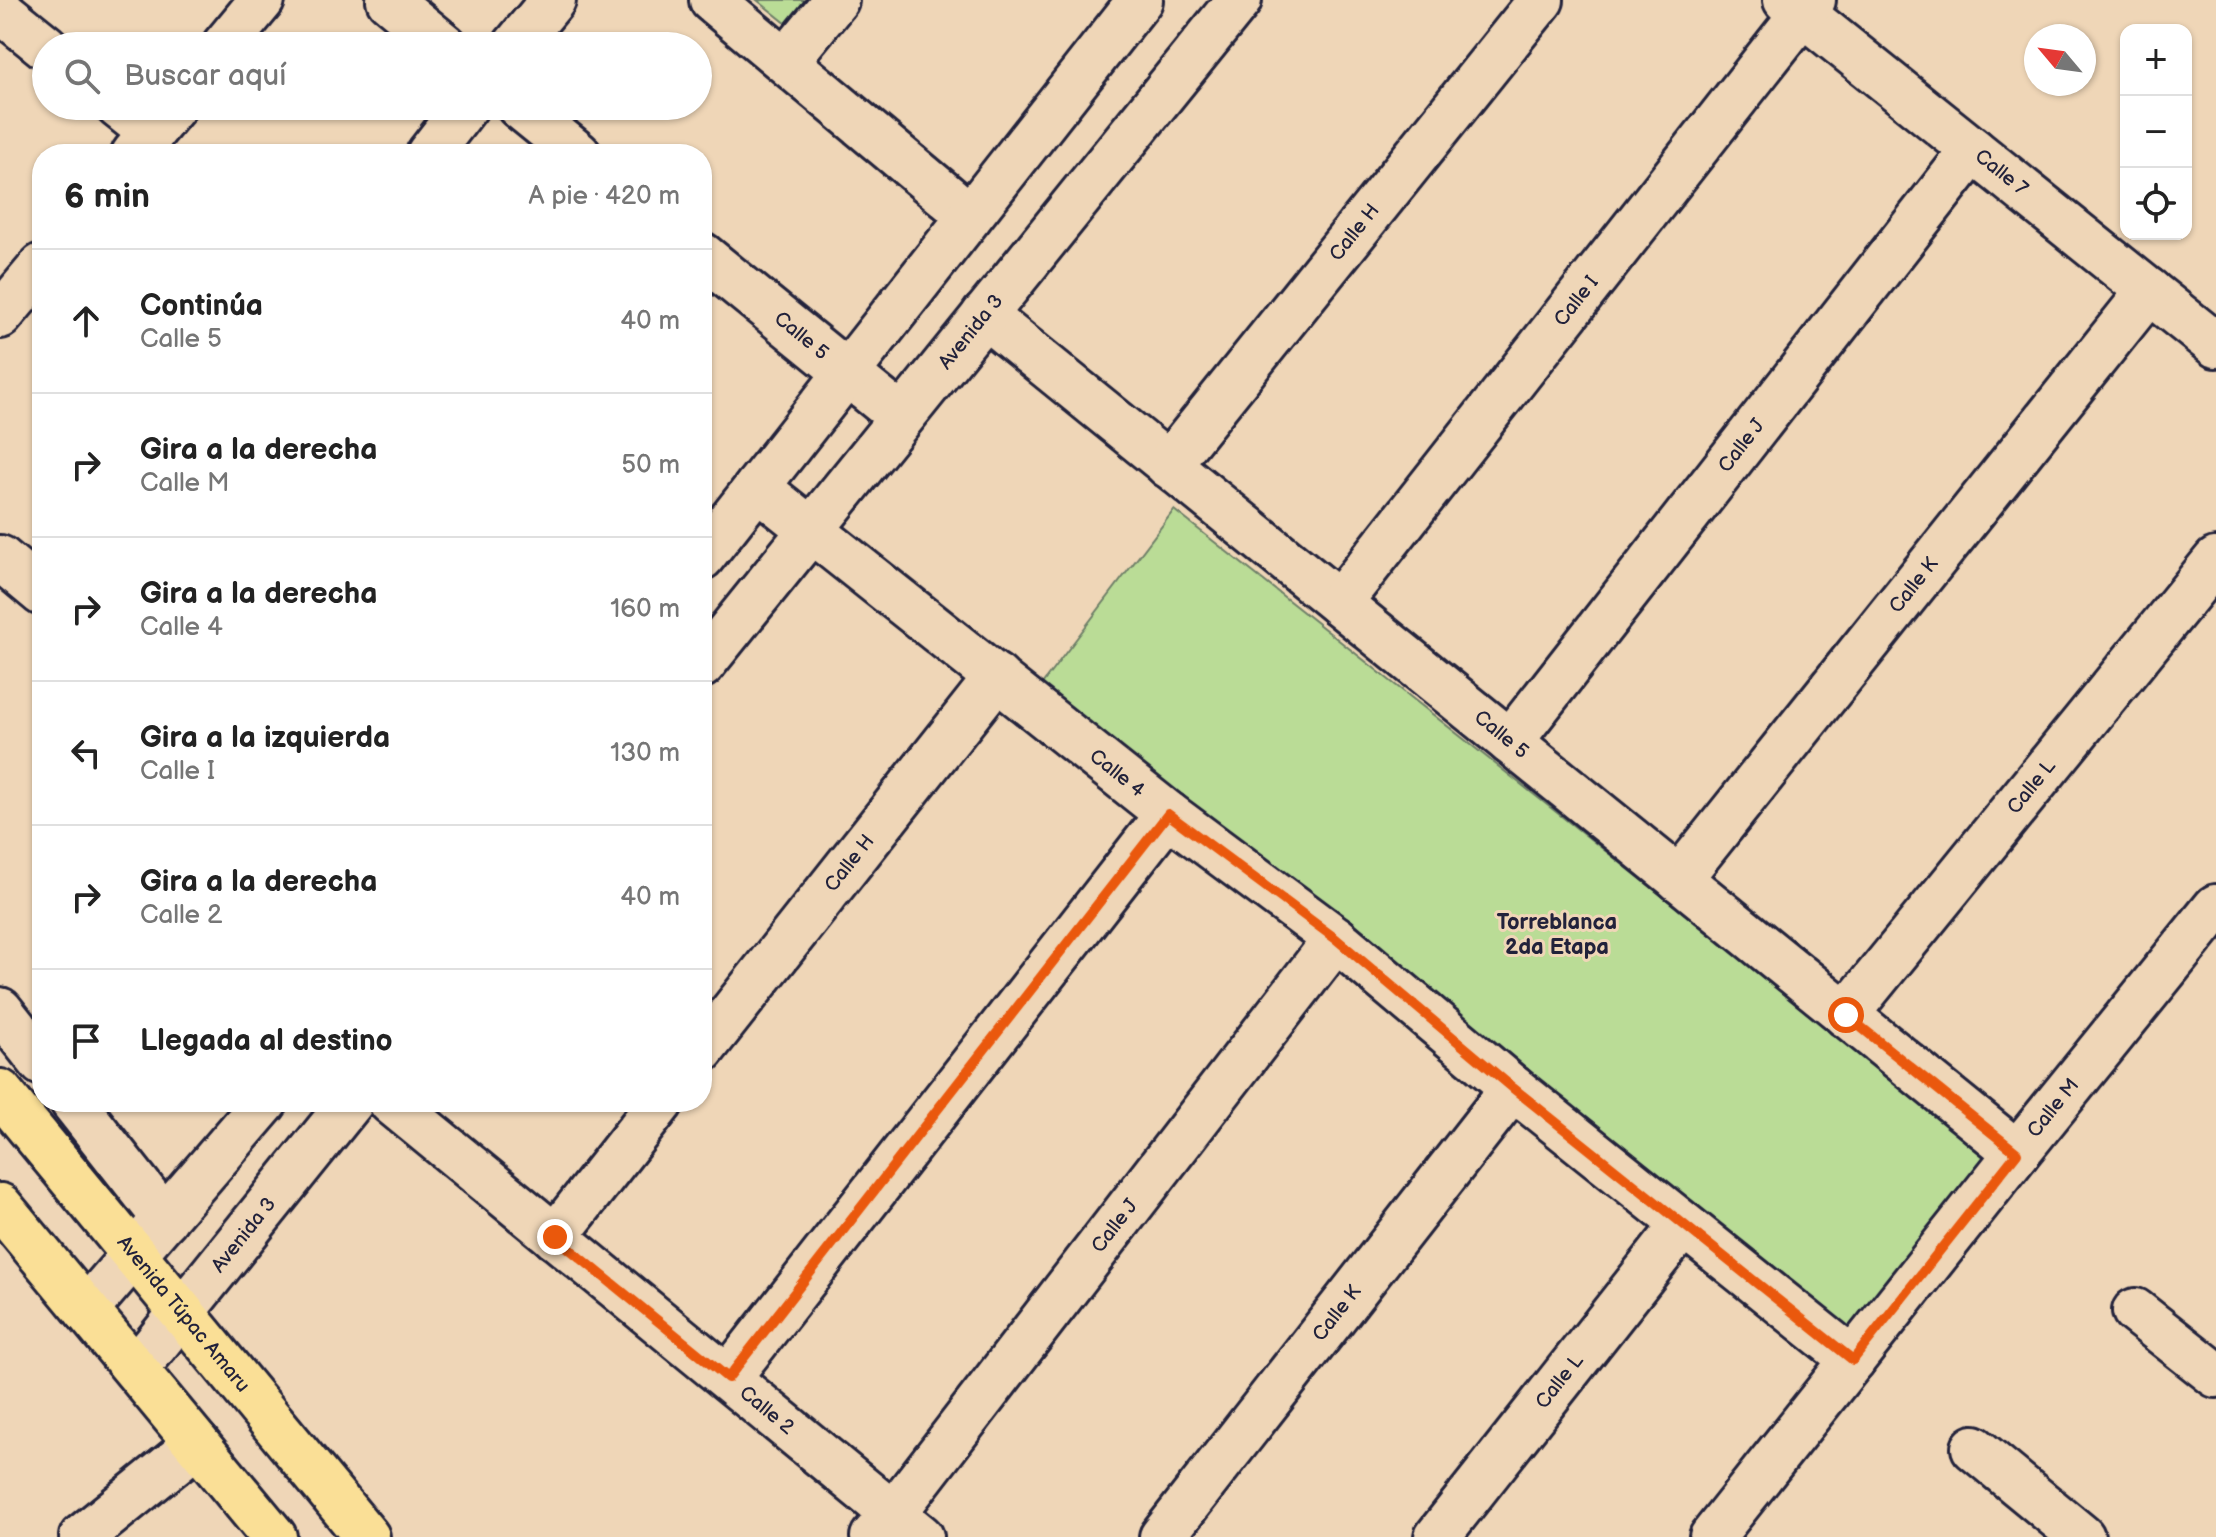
<!DOCTYPE html>
<html lang="es">
<head>
<meta charset="utf-8">
<style>
	:root { --surface:#fff; --page:#f2f2f2; --text:#222; --muted:#767676; --line:#e0e0e0 }
	body { margin:0; font-family:"Balsamiq Sans",sans-serif; background:var(--page); color:var(--text) }
	.controls { position:absolute; right:24px; top:24px; display:grid; overflow:hidden; border-radius:16px; box-shadow:0 2px 6px #0004 }
	.controls button { width:72px; height:72px; display:grid; place-items:center; padding:0; border:0; border-bottom:2px solid var(--line); background:var(--surface); color:var(--text); font:40px sans-serif }
	.compass { position:absolute; left:2024px; top:24px; width:72px; height:72px; border-radius:50%; background:var(--surface); box-shadow:0 2px 6px #0004; rotate:299deg }
	.stop { position:absolute; width:24px; height:24px; margin:-18px; border:6px solid #ea580c; border-radius:50%; background:#fff }
	.stop.end { background:#ea580c; border-color:#fff; box-shadow:0 2px 8px #0008 }
	.list { margin:0; padding:0; list-style:none }
	h2 { display:flex; justify-content:space-between; align-items:center; height:104px; margin:0; padding:0 32px; font-size:34px }
	h2 small { font-size:26px; font-weight:400; color:var(--muted) }
	.list li { display:grid; grid-template-columns:52px 1fr auto; gap:24px; align-items:center; box-sizing:border-box; height:144px; padding:0 32px; border-top:2px solid var(--line) }
	.list b { display:block; font-size:30px; white-space:nowrap }
	.list p { margin:0; font-size:26px; white-space:nowrap; color:var(--muted) }
	.list em { font-size:26px; font-style:normal; color:var(--muted) }
	.icon { flex:none; width:44px; height:44px; fill:none; stroke:currentColor; stroke-width:2; stroke-linecap:round; stroke-linejoin:round }
	.map { position:relative; flex:none; width:2216px; height:1537px; overflow:hidden }
	.search { position:absolute; background:var(--surface); box-shadow:0 2px 6px #0004; left:32px; top:32px; width:680px; height:88px; display:flex; align-items:center; gap:20px; box-sizing:border-box; padding:0 28px; border-radius:44px; color:var(--muted); font-size:30px }
	.panel { position:absolute; background:var(--surface); box-shadow:0 2px 6px #0004; left:32px; top:144px; width:680px; height:968px; border-radius:32px }
	.map>svg:first-child { display:block }
	.green { fill:#badc96; stroke:#6e7f68; stroke-width:2 }
	.lines { fill:none; stroke-linecap:round; stroke-linejoin:round }
	.minor-casing { stroke:#22223b; stroke-width:50 }
	.highway-casing { stroke:#22223b; stroke-width:50 }
	.minor { stroke:#efd6b7; stroke-width:44 }
	.highway { stroke:#fadf96; stroke-width:44 }
	.route { stroke:#ea580c; stroke-width:10 }
	.labels { text-anchor:middle; dominant-baseline:central; stroke-width:6; stroke-linejoin:round; paint-order:stroke }
	.street-label { font-size:20px; fill:#22223b; stroke:#efd6b7 }
	.neighbourhood-label { font-size:22px; font-weight:bold; fill:#22223b; stroke:#efd6b7 }
</style>
</head>
<body>
<div class="map">
<svg width="2216" height="1537" viewBox="0 0 2216 1537">
	<rect width="100%" height="100%" fill="#efd6b7"/>
	<filter id="ink" filterUnits="userSpaceOnUse"><feTurbulence type="fractalNoise" baseFrequency=".0125" numOctaves="2"/><feDisplacementMap in="SourceGraphic" scale="16" xChannelSelector="R" yChannelSelector="G"/><feConvolveMatrix kernelMatrix="1 2 1 2 8 2 1 2 1" color-interpolation-filters="sRGB"/></filter>
	<g filter="url(#ink)">
		<g class="green">
			<path d="M757 0H807L787 24Z"/>
			<path d="M1174 510 1994 1158 1854 1338 1336 939 1042 684Z"/>
		</g>
		<g class="lines">
			<g class="minor-casing">
				<g id="minor">
					<path d="M389 0 445 46"/>
					<path d="M712 0 970 216"/>
					<path id="s1" d="M1786 0 2216 345"/>
					<path d="M0 10 46 47"/>
					<path d="M224 46 262 0"/>
					<path d="M515 46 553 0"/>
					<path d="M786 61 836 0"/>
					<path d="M118 106 152 133"/>
					<path d="M519 106 578 154"/>
					<path d="M134 154 174 106"/>
					<path d="M429 154 466 106"/>
					<path id="s2" d="M702 255 901 417"/>
					<path id="s3" d="M984 315 2017 1153"/>
					<path d="M0 316 42 266"/>
					<path id="s4" d="M1168 465 1541 0"/>
					<path id="s5" d="M757 487 1168 814 1336 939 1513 1088 1853 1360"/>
					<path d="M702 557 1140 0"/>
					<path d="M0 558 42 593"/>
					<path id="s6" d="M1339 603 1813 0"/>
					<path id="s7" d="M702 665 1239 0"/>
					<path id="s8" d="M1510 742 1973 150"/>
					<path id="s9" d="M1679 879 2149 291"/>
					<path d="M0 1010 42 1063"/>
					<path id="s10" d="M1846 1015 2216 560"/>
					<path id="s11" d="M702 1050 997 677"/>
					<path d="M73 1102 165 1219"/>
					<path id="s12" d="M391 1102 921 1537"/>
					<path d="M555 1237 661 1102"/>
					<path d="M86 1310 265 1102"/>
					<path d="M2135 1311 2216 1375"/>
					<path id="s13" d="M136 1369 351 1102"/>
					<path d="M728 1378 1168 814"/>
					<path d="M1974 1448 2082 1537"/>
					<path d="M82 1537 197 1444"/>
					<path id="s14" d="M873 1537 893 1514 1336 939"/>
					<path id="s15" d="M1162 1537 1513 1088"/>
					<path id="s16" d="M1437 1537 1683 1225"/>
					<path id="s17" d="M1712 1537 2017 1153 2216 907"/>
				</g>
			</g>
			<g class="highway-casing">
				<g id="highway">
					<path id="s18" d="M0 1092 367 1537"/>
					<path d="M0 1206 274 1537"/>
				</g>
			</g>
			<use href="#minor" class="minor"/>
			<use href="#highway" class="highway"/>
		</g>
	</g>
	<g class="lines" filter="url(#ink)">
		<path class="route" d="M555 1237 728 1378 1168 814 1336 939 1513 1088 1853 1360 2017 1153 1846 1015"/>
	</g>
	<g class="labels">
		<g class="street-label">
			<text stroke="none"><textPath href="#s1" startOffset="276">Calle 7</textPath></text>
			<text stroke="none"><textPath href="#s4" startOffset="298">Calle H</textPath></text>
			<text stroke="none"><textPath href="#s6" startOffset="384">Calle I</textPath></text>
			<text stroke="none"><textPath href="#s7" startOffset="428">Avenida 3</textPath></text>
			<text stroke="none"><textPath href="#s2" startOffset="128">Calle 5</textPath></text>
			<text stroke="none"><textPath href="#s8" startOffset="376">Calle J</textPath></text>
			<text stroke="none"><textPath href="#s9" startOffset="376">Calle K</textPath></text>
			<text stroke="none"><textPath href="#s3" startOffset="666">Calle 5</textPath></text>
			<text stroke="none"><textPath href="#s5" startOffset="460">Calle 4</textPath></text>
			<text stroke="none"><textPath href="#s10" startOffset="294">Calle L</textPath></text>
			<text stroke="none"><textPath href="#s11" startOffset="238">Calle H</textPath></text>
			<text stroke="none"><textPath href="#s17" startOffset="548">Calle M</textPath></text>
			<text stroke="none"><textPath href="#s14" startOffset="394">Calle J</textPath></text>
			<text stroke="none"><textPath href="#s13" startOffset="172">Avenida 3</textPath></text>
			<text stroke="none"><textPath href="#s15" startOffset="284">Calle K</textPath></text>
			<text stroke="none"><textPath href="#s18" startOffset="288">Avenida Túpac Amaru</textPath></text>
			<text stroke="none"><textPath href="#s16" startOffset="198">Calle L</textPath></text>
			<text stroke="none"><textPath href="#s12" startOffset="486">Calle 2</textPath></text>
		</g>
		<g class="neighbourhood-label">
			<text x="1557" y="922">Torreblanca<tspan x="1557" dy="25">2da Etapa</tspan></text>
		</g>
	</g>
</svg>
<div class="controls">
<button>+</button>
<button>−</button>
<button><svg class="icon" aria-label="locate" viewBox="0 0 24 24"><circle cx="12" cy="12" r="6"/><path d="M12 2v4M12 18v4M2 12h4M18 12h4"/></svg></button>
</div>
<svg class="compass" viewBox="-18 -18 36 36"><path d="M0-13l5 13h-10z" fill="#e53935"/><path d="M0 13l5-13h-10z" fill="#767676"/></svg>
<div class="stop" style="left:1846px;top:1015px"></div>
<div class="stop end" style="left:555px;top:1237px"></div>
<div class="search"><svg class="icon" aria-label="search" viewBox="0 0 24 24"><circle cx="10" cy="10" r="6"/><path d="M15 15l6 6"/></svg>Buscar aquí</div>
<section class="panel">
<h2>6 min<small>A pie · 420 m</small></h2>
<ul class="list">
<li><svg class="icon" aria-label="ahead" viewBox="0 0 24 24"><path d="M12 20V5M6 11l6-6 6 6"/></svg><div><b>Continúa</b><p>Calle 5</p></div><em>40 m</em></li>
<li><svg class="icon" aria-label="right" viewBox="0 0 24 24"><path d="M7 20v-9h11M14 6l5 5-5 5"/></svg><div><b>Gira a la derecha</b><p>Calle M</p></div><em>50 m</em></li>
<li><svg class="icon" aria-label="right" viewBox="0 0 24 24"><path d="M7 20v-9h11M14 6l5 5-5 5"/></svg><div><b>Gira a la derecha</b><p>Calle 4</p></div><em>160 m</em></li>
<li><svg class="icon" aria-label="left" viewBox="0 0 24 24"><path d="M17 20v-9H6M10 6l-5 5 5 5"/></svg><div><b>Gira a la izquierda</b><p>Calle I</p></div><em>130 m</em></li>
<li><svg class="icon" aria-label="right" viewBox="0 0 24 24"><path d="M7 20v-9h11M14 6l5 5-5 5"/></svg><div><b>Gira a la derecha</b><p>Calle 2</p></div><em>40 m</em></li>
<li><svg class="icon" aria-label="arrive" viewBox="0 0 24 24"><path d="M6 21V4h12l-3 4 3 4H6"/></svg><div><b>Llegada al destino</b></div></li>
</ul>
</section>
</div>
</body>
</html>
